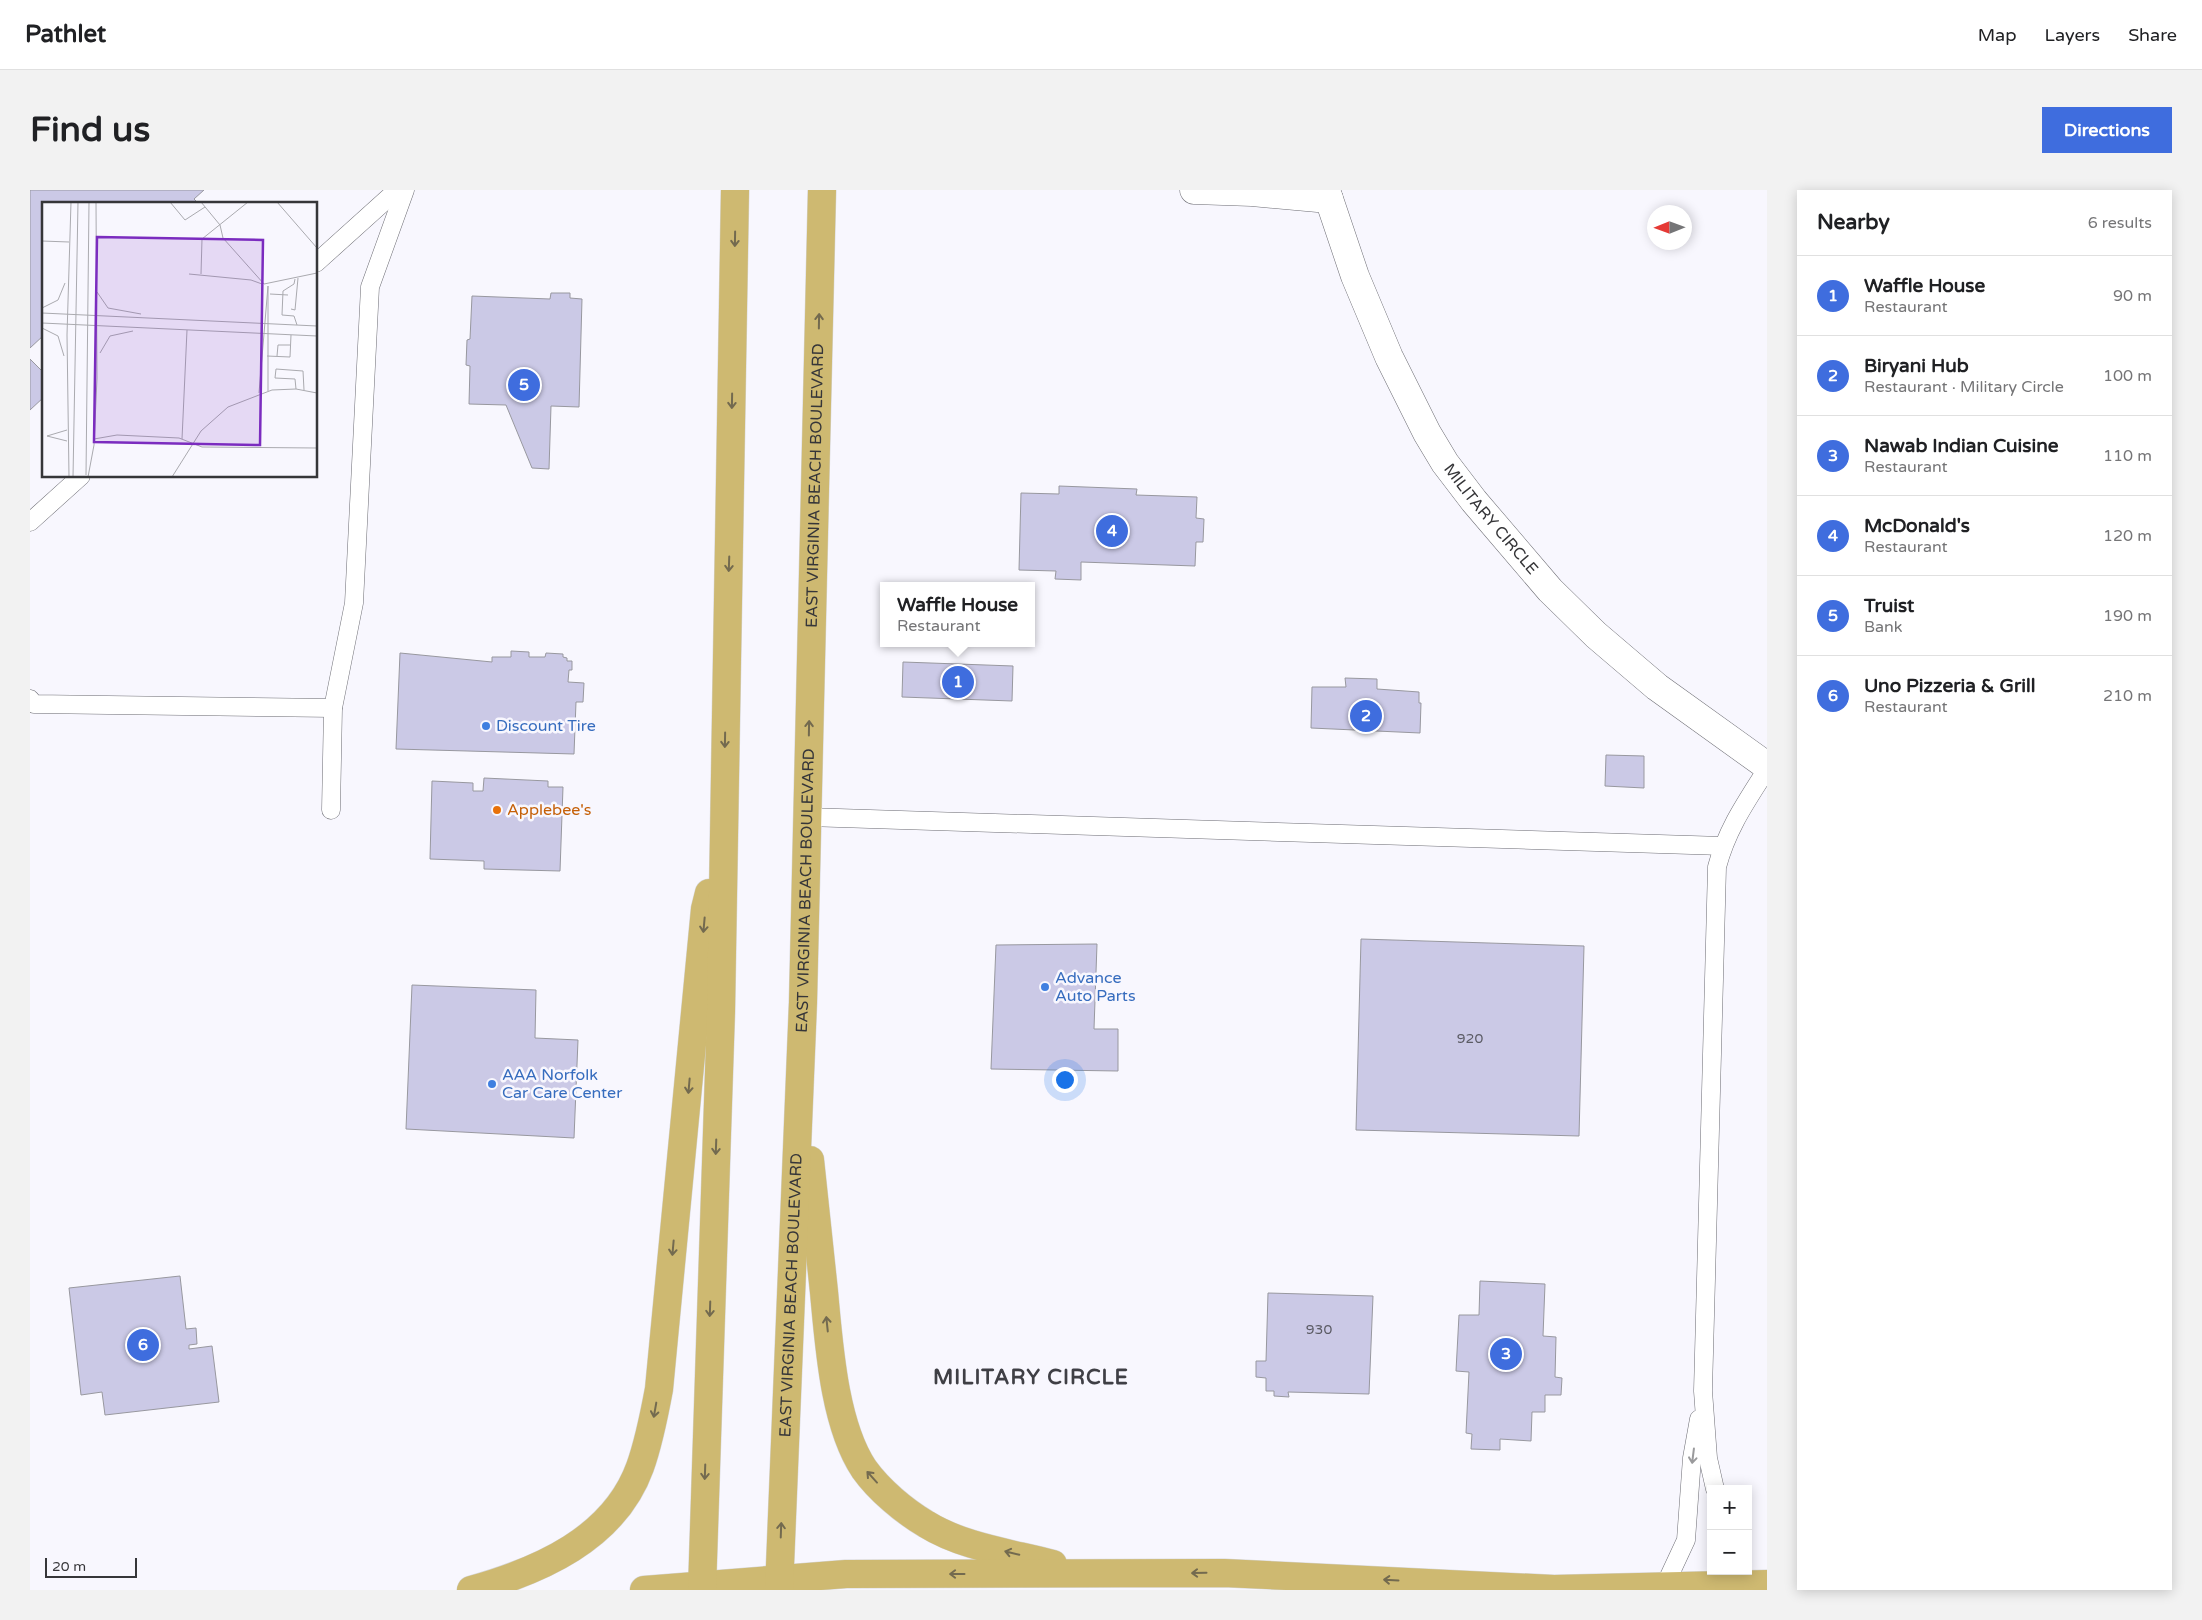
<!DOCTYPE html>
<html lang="en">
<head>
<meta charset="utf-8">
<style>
	:root { --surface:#fff; --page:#f2f2f2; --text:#202124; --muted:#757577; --line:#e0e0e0; --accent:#3f6dde }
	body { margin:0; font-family:"Varela Round",sans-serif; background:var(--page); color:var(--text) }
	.controls { position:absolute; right:15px; bottom:15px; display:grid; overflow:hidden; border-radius:0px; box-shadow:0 2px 12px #0003 }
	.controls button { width:45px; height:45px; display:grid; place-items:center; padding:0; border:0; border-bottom:1px solid var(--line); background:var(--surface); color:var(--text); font:25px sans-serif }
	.compass { position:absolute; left:1617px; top:15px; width:45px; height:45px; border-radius:50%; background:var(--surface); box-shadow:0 2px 12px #0003; rotate:269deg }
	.scale { position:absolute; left:15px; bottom:12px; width:92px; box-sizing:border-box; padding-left:5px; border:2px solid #363639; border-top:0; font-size:14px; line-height:18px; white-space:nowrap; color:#363639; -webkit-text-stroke:4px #f8f7fe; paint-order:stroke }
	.you { position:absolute; left:1034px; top:889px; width:18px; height:18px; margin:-12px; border:4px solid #fff; border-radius:50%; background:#1a73e8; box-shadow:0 0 0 8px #1a73e833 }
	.badge { display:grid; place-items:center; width:32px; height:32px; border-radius:50%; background:var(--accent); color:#fff; font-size:16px; font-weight:700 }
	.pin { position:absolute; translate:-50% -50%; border:2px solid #fff; box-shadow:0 1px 5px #0006 }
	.popup { position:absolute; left:850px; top:392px; width:155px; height:65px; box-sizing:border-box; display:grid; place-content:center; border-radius:0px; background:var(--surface); filter:drop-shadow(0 1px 4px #0005); font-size:16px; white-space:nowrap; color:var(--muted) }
	.popup b { font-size:19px; color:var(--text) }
	.popup::after { content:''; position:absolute; left:50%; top:100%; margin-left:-10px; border:10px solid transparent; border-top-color:var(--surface) }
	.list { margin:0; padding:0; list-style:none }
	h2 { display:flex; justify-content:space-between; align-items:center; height:65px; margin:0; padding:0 20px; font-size:21px }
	h2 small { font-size:16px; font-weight:400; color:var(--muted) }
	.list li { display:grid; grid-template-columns:32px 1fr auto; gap:15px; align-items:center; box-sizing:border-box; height:80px; padding:0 20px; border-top:1px solid var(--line) }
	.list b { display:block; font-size:19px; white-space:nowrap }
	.list p { margin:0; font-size:16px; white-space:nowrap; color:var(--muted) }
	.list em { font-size:16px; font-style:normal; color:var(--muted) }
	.map { position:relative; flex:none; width:1737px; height:1400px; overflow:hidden; border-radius:0px }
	header { display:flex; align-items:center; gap:30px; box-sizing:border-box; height:70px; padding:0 25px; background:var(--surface); border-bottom:1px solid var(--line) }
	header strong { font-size:24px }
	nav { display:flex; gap:28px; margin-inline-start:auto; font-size:18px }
	.intro { display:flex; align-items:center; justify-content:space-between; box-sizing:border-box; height:120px; padding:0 30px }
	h1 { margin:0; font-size:35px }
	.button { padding:12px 22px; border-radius:0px; background:var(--accent); color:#fff; font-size:18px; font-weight:700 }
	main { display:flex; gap:30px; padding:0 30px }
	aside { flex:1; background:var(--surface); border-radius:0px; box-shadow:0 2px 12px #0003 }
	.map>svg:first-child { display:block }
	.building { fill:#cbc9e6; stroke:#98989f }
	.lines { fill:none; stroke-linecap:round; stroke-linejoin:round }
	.lane-casing { stroke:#6d6d74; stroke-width:19 }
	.street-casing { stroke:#6d6d74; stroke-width:29 }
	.primary-casing { stroke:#d7d7d7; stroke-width:29 }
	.lane { stroke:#fff; stroke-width:18 }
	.street { stroke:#fff; stroke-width:28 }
	.primary { stroke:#ceb971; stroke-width:28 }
	.oneway { stroke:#736a4f }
	.oneway2 { stroke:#9a9a9c }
	.shop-dot { fill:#3f7fe0; stroke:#f8f7fe; stroke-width:2 }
	.food-dot { fill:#e8710a; stroke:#f8f7fe; stroke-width:2 }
	.labels { text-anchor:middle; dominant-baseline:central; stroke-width:5; stroke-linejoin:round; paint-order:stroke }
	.number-label { font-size:14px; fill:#5b5b64 }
	.street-label { font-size:16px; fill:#363639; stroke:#f8f7fe }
	.shop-label { font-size:16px; fill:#366cbe; stroke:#f8f7fe; text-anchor:start }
	.food-label { font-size:16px; fill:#c56008; stroke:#f8f7fe; text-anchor:start }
	.district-label { font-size:21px; font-weight:bold; letter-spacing:1px; fill:#3f3f45; stroke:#f8f7fe }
	.inset-road { fill:none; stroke:#aaaaaf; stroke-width:1 }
	.view { fill:#7b2cbf; fill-opacity:0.15; stroke:#7b2cbf; stroke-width:2.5 }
	.inset-edge { fill:none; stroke:#363639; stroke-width:2.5 }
</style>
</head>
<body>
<header>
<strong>Pathlet</strong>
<nav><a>Map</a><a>Layers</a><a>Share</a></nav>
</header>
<div class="intro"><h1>Find us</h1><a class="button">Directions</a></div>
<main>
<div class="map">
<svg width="1737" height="1400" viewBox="0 0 1737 1400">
	<rect width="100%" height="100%" fill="#f8f7fe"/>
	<g class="building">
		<path d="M0 0H174L164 9 169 14H14V145L0 158Z"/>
		<path d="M521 103H540V108L552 109 549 217 521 216 519 279 502 278 476 215 439 214 440 176 436 175 437 150 440 149 442 106 520 109Z"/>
		<path d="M0 169 14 183V207L0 220Z"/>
		<path d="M1029 296 1107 299 1106 305 1167 307 1166 328 1174 329 1173 352H1166L1165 376 1051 372V390L1025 389 1026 381 989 380 991 303 1029 304Z"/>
		<path d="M481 461 499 462V467H515L516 463 533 464V467L537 468V471H542V480H539L538 492 554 493 553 512H546L544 564 366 559 370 463 462 472V467H481Z"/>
		<path d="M873 472 983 476 982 511 872 507Z"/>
		<path d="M1315 488 1347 489V499L1389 502V513H1391L1390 543 1281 538 1282 497H1316Z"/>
		<path d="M1576 565 1614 566V598L1575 596Z"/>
		<path d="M454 588 518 591V597H533L530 681 454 679V671L400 669 402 591 443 593V601H453Z"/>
		<path d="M1331 749 1554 756 1549 946 1326 940Z"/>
		<path d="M1067 754 1064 839H1088V881L961 879 966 755Z"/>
		<path d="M382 795 506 800 505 848 548 850 544 948 376 939Z"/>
		<path d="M150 1086 156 1139 166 1138 167 1154 159 1155V1159L182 1156 189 1212 75 1225 72 1202 51 1205 39 1098Z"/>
		<path d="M1450 1091 1515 1094 1513 1146 1526 1147 1525 1187 1532 1188 1531 1205H1515V1222H1502L1501 1251 1470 1249V1260L1441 1259 1442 1244 1436 1243 1439 1182 1426 1181 1429 1125H1449Z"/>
		<path d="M1238 1103 1343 1106 1339 1204 1258 1202 1259 1207 1244 1206V1201H1236V1188L1226 1187V1171H1236Z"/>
	</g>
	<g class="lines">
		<g class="lane-casing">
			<g id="lane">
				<path d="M286 73 367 0"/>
				<path d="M0 332 51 286"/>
				<path d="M0 509 4 514 303 518"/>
				<path d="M301 620 303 518 324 413 340 97 375 0"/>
				<path d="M777 627 1693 656"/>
				<path d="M1685 1299 1678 1268 1673 1201 1687 677C1697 639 1716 612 1737 579"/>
				<path d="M1635 1395 1656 1350 1662 1268 1669 1229"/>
			</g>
		</g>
		<g class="street-casing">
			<g id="street">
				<path d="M1164 0 1222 2 1299 9"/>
				<path id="s1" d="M1296 0 1325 86 1359 167 1397 243 1415 273 1444 311 1520 400 1566 445 1627 497 1737 576"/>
			</g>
		</g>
		<g class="primary-casing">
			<g id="primary">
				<path d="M780 970C785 1014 789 1058 794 1102 799 1155 804 1234 834 1279 849 1300 874 1321 896 1334 933 1357 981 1363 1023 1374"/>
				<path d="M441 1400C509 1381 584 1349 610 1277 619 1252 624 1226 629 1199L675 719 679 703"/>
				<path d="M614 1400 816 1384 1194 1383 1524 1399 1737 1394"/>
				<path d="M672 1400 691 821 705 0"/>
				<path id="s2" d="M749 1400 773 812 792 0"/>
			</g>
		</g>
		<use href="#lane" class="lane"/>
		<use href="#street" class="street"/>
		<use href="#primary" class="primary"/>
	</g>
	<defs><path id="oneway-shaft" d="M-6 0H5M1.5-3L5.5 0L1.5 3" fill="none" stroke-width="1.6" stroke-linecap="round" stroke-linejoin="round" transform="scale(1.25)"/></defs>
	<g class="oneway">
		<use href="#oneway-shaft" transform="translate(705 49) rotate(91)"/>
		<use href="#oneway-shaft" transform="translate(789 131) rotate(-89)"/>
		<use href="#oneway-shaft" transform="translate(702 211) rotate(91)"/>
		<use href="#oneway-shaft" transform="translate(699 374) rotate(92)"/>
		<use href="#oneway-shaft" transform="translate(779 538) rotate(-89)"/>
		<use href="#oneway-shaft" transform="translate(695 550) rotate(91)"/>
		<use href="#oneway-shaft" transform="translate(674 735) rotate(95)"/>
		<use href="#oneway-shaft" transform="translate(659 896) rotate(95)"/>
		<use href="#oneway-shaft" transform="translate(686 957) rotate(92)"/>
		<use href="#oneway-shaft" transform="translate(643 1058) rotate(95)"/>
		<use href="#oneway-shaft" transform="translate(680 1119) rotate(92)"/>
		<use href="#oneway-shaft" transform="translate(797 1134) rotate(-96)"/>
		<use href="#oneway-shaft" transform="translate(625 1220) rotate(100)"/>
		<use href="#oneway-shaft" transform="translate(675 1282) rotate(92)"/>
		<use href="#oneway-shaft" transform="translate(842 1287) rotate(-132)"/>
		<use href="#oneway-shaft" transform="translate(751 1340) rotate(-88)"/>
		<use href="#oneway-shaft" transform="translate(982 1363) rotate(-166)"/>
		<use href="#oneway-shaft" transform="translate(1169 1383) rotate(179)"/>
		<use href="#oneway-shaft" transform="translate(927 1384) rotate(180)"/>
		<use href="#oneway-shaft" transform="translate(1361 1390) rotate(-177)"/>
	</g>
	<use class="oneway2" href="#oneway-shaft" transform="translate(1663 1266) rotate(97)"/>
	<g class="shop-dot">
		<circle cx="456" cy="536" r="5"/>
		<circle cx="1015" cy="797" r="5"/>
		<circle cx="462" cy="894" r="5"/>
	</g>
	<circle class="food-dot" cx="467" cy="620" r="5"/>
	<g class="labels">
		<g class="number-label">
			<text x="1440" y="848">920</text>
			<text x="1289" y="1139">930</text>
		</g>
		<g class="street-label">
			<text stroke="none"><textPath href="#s2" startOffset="1105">EAST VIRGINIA BEACH BOULEVARD</textPath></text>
			<text stroke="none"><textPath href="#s1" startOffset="371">MILITARY CIRCLE</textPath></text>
			<text stroke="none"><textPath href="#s2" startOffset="700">EAST VIRGINIA BEACH BOULEVARD</textPath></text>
			<text stroke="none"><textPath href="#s2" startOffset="295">EAST VIRGINIA BEACH BOULEVARD</textPath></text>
		</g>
		<g class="shop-label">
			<text x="466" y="536">Discount Tire</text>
			<text x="1025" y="788">Advance<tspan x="1025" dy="18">Auto Parts</tspan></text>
			<text x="472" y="885">AAA Norfolk<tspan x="472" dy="18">Car Care Center</tspan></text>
		</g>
		<g class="food-label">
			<text x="477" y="620">Applebee's</text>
		</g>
		<g class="district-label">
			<text x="1001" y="1187">MILITARY CIRCLE</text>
		</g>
	</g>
	<g transform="translate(12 12)">
		<rect width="275" height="275" fill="#f8f7fe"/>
		<path class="inset-road" d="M128 0 143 18 163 5M159 0 178 23 181 36 222 82 275 71M235 0 275 46M0 39 27 40M147 72 209 78 220 82M159 72 160 37 206 0M253 77 252 82 241 89 240 113 252 114 255 123M55 90 66 106 99 112M228 92 246 93M0 106 16 98 23 81M249 107 253 108 256 76M0 111 275 124M0 121 275 134M0 126 16 134 22 154M58 151 68 134 91 129M225 154 248 155 249 133M235 154 236 143H248M254 187 253 177 233 176 234 167 261 169 262 188M226 189V84M217 191 226 84M25 228 5 234 25 239M52 237 75 233 137 236 160 245 275 246M140 237 145 128M44 273 47 0M27 275 25 133 29 0M31 275 36 0M46 275 52 243 55 176 54 0M130 275 159 229 186 205 230 188 254 187 275 191"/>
		<path class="view" d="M55 35 221 38 218 243 52 240Z"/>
		<rect width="275" height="275" class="inset-edge"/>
	</g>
</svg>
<div class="controls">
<button>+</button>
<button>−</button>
</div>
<svg class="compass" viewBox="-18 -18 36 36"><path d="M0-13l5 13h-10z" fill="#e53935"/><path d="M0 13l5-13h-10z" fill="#757577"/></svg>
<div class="scale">20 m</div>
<div class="you"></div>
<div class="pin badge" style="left:928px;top:492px">1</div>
<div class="popup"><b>Waffle House</b>Restaurant</div>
<div class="pin badge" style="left:1336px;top:526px">2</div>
<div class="pin badge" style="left:1476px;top:1164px">3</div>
<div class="pin badge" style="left:1082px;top:341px">4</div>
<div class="pin badge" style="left:494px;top:195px">5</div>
<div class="pin badge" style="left:113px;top:1155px">6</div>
</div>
<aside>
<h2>Nearby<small>6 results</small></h2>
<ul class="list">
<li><span class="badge">1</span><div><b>Waffle House</b><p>Restaurant</p></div><em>90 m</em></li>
<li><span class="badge">2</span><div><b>Biryani Hub</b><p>Restaurant · Military Circle</p></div><em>100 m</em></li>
<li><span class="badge">3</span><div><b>Nawab Indian Cuisine</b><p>Restaurant</p></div><em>110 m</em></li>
<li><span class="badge">4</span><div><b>McDonald's</b><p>Restaurant</p></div><em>120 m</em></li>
<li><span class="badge">5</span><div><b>Truist</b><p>Bank</p></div><em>190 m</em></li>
<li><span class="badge">6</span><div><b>Uno Pizzeria &amp; Grill</b><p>Restaurant</p></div><em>210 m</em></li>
</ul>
</aside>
</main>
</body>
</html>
